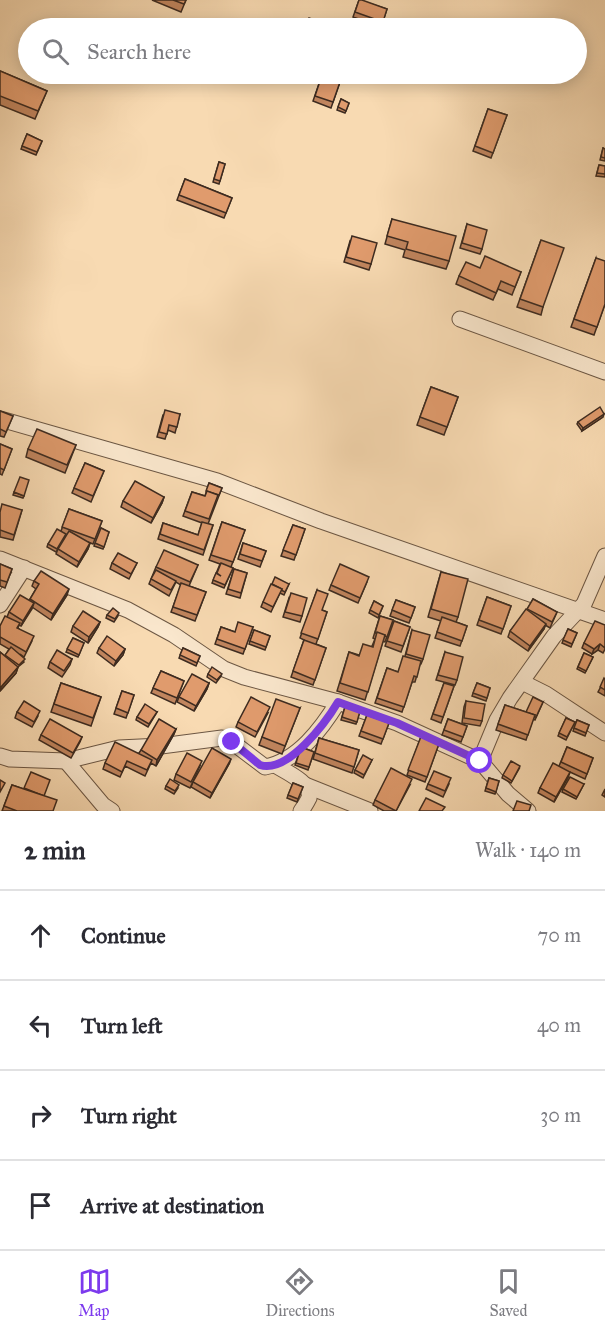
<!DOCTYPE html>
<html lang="en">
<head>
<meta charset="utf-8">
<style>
	:root { --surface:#fff; --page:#f7f7f7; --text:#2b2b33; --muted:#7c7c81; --line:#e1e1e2; --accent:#7c3aed }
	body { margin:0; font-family:"IM FELL Great Primer",serif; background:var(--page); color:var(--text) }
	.stop { position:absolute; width:18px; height:18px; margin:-14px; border:4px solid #7c3aed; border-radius:50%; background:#fff }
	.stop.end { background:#7c3aed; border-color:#fff; box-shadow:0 2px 6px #0008 }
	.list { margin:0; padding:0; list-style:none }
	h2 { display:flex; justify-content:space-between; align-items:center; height:78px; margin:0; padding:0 24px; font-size:26px }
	h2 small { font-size:20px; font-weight:400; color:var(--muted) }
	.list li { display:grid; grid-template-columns:39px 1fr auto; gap:18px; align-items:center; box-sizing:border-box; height:90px; padding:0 24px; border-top:2px solid var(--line) }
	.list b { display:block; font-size:22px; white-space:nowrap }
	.list em { font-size:20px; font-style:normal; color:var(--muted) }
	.icon { flex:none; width:33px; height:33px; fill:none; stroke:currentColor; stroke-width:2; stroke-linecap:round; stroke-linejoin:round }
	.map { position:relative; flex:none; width:605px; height:811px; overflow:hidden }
	.search { position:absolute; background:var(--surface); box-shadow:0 3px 15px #0003; left:18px; right:18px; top:18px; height:66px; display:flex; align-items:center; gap:15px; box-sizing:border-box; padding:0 21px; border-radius:33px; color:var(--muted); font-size:22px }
	.sheet { height:438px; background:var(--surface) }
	nav { display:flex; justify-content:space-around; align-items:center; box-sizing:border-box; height:84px; border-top:2px solid var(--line); background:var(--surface); font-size:16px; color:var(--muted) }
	nav a { display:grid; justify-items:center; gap:3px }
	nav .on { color:var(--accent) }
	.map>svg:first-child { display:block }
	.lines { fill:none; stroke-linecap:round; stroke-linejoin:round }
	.minor-casing { stroke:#6c5744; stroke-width:17 }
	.minor { stroke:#fae7cd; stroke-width:15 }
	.wall { fill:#c1855e; stroke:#3d2b20; stroke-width:1.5 }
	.shaded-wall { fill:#9d6c4c; stroke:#3d2b20; stroke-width:1.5 }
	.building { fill:#e09b6d; stroke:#3d2b20; stroke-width:1.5 }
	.route { stroke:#7c3aed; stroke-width:8 }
</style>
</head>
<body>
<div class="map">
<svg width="605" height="811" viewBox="0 0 605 811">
	<rect width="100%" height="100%" fill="#f8dab2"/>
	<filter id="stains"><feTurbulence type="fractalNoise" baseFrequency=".00333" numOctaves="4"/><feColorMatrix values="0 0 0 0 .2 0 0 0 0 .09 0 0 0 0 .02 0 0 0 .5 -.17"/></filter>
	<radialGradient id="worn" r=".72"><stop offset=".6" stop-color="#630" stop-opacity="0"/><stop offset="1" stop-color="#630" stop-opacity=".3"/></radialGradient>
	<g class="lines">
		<g class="minor-casing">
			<g id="minor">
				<path d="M460 319 605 372"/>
				<path d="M0 419 217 481 321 521 605 620"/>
				<path d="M0 559 128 610 174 635 224 669 244 677 338 702 397 723 480 761 497 720 510 698 554 636 584 604 605 556"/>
				<path d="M0 605 24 568"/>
				<path d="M522 682 546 694 605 733"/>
				<path d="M0 756 10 759 66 761 119 748 161 746 222 738 232 742 265 767C298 761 322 728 338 702"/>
				<path d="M66 761 103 805 112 811"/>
				<path d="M480 761 508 794 528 811"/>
				<path d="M275 765C284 771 313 783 309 798 307 802 304 807 301 811"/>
				<path d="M305 785 370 811"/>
			</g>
		</g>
		<use href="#minor" class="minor"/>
	</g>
	<g class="wall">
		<path d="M152 0H186L181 12Z"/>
		<path d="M359 0 387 9 381 27 353 17Z"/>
		<path d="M0 71 47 91 35 119 0 105Z"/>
		<path d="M322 75 340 82 331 108 313 101Z"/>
		<path d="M341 99 349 103 345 113 337 110Z"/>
		<path d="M488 109 507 115 491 158 473 151Z"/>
		<path d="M27 134 42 141 36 155 21 149Z"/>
		<path d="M603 148 605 149V161L600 160Z"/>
		<path d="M219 162 225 164 219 184 213 182Z"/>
		<path d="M599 165 605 166V177L596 176Z"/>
		<path d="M185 179 232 198 224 218 177 200Z"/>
		<path d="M392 219 449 261 446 269 403 257 405 250 385 244Z"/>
		<path d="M467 224 482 249 480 254 460 248Z"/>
		<path d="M541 240 543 307 541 315 517 307Z"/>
		<path d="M350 241 371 264 369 270 344 262Z"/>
		<path d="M596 258 605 304 594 335 571 327Z"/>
		<path d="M480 268 521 272 512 295 498 289 493 300 456 284 459 276Z"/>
		<path d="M431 387 458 397 444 435 417 425Z"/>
		<path d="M0 411 13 416 4 437 0 436Z"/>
		<path d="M180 414 175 433 168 430 165 439 157 437 163 415Z"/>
		<path d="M603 417 582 431 577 424 578 422Z"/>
		<path d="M0 444 12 449 2 475 0 474Z"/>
		<path d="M76 445 65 473 26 457 28 449Z"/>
		<path d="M85 463 104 471 91 502 72 493Z"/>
		<path d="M209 483 222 488 208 524 213 525 203 555 158 539 163 523 198 535 202 523 183 516 192 492 205 496Z"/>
		<path d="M14 492 24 496 23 498 13 495Z"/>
		<path d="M164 497 162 503 151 523 121 507 123 501Z"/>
		<path d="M69 509 102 521 93 544 88 542 90 543 88 549 77 567 56 554 58 549 56 552 47 547 48 544 61 531Z"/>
		<path d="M22 510 13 540 0 537V511Z"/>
		<path d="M222 522 245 530 231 567 233 568 224 588 212 583 220 564 209 560Z"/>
		<path d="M293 525 305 529 294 560 281 556Z"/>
		<path d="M101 528 109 532 103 549 94 546Z"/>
		<path d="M243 543 266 551 260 567 238 559Z"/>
		<path d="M112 563H137L129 579 110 569Z"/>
		<path d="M0 564 12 569 5 588 0 586Z"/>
		<path d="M198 565 189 586 206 592 195 621 171 612 181 585 176 582 169 596 149 584 156 567Z"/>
		<path d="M234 569 247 573 240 598 226 594Z"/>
		<path d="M441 572 458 617 456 622 467 626 460 646 435 638 441 621 428 617Z"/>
		<path d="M34 581 67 595 51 620 32 607 21 626 19 625 18 628 32 641 24 657 20 654 24 662 18 667 16 673 0 691V652L5 656 9 649 0 644V626L7 617 9 612 29 601 36 589 32 586Z"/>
		<path d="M367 582 358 603 329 590 331 585Z"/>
		<path d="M289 584 284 595 280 593 271 612 261 607 263 602Z"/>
		<path d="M317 590 322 610 327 612 316 644 326 648 313 685 291 677 304 640 300 638Z"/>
		<path d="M487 597 511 606 501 634 477 625Z"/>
		<path d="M289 598 302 616 300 622 283 617Z"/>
		<path d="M533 599 557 612 550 628 545 625 544 629 528 651 508 637 510 631 527 610Z"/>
		<path d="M396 600 415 607 409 623 390 616Z"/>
		<path d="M374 601 383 606 378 618 369 613Z"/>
		<path d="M107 615 118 616 114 622 106 618Z"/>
		<path d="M380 616 393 620 385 642 383 641 365 700 337 691 349 652 359 655 372 646 375 639 373 638Z"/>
		<path d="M394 621 410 627 401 652 385 646Z"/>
		<path d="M100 622 98 627 88 643 71 632 73 626Z"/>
		<path d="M605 625V649L603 653 598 650 592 654 582 648 584 643Z"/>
		<path d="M221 627 235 632 253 627 243 654 215 644Z"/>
		<path d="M568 629 577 633 571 647 562 643Z"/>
		<path d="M254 630 270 636 265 650 249 644Z"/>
		<path d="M412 630 423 659 421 664H420L415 682H412L402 712 375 703 387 668 398 672 405 656Z"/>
		<path d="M73 638 84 643 78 657 66 652Z"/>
		<path d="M99 648 125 649 123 655 114 666 97 653Z"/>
		<path d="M183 648 200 656 196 666 179 658Z"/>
		<path d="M445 652 457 680 455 685 436 680Z"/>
		<path d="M584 653 593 657 585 673 577 669Z"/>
		<path d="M72 659 70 665 62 677 48 668 50 662Z"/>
		<path d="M161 671 184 681 175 704 151 693Z"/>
		<path d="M208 674 221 676 216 683 207 677Z"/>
		<path d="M605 679V696L598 692Z"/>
		<path d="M61 683 101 697 91 726 51 712Z"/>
		<path d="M209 683 207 689 194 711 177 702 179 697Z"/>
		<path d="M444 683 454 686 441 723 431 719Z"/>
		<path d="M477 683 490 688 486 701 472 696Z"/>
		<path d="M122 691 134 695 126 718 114 714Z"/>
		<path d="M466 701 482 721 480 726 462 723 464 707Z"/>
		<path d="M543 702 535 720 533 719 526 740 496 730 505 705 526 712Z"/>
		<path d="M345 707 360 711 356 724 341 720Z"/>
		<path d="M300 708 282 754 259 745 262 737Z"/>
		<path d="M17 712 38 716 32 727 15 718Z"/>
		<path d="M157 712 148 727 136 720 137 717Z"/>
		<path d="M268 713 255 737 236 727 238 722Z"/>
		<path d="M367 715 389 723 381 744 359 736Z"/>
		<path d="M566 718 575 722 566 740 558 736Z"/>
		<path d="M448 719 467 726 461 742 442 735Z"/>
		<path d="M577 720 589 725 585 736 573 731Z"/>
		<path d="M176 729 174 734 156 766 151 763 145 776 125 766 120 777 103 769 105 763 139 753 141 750Z"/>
		<path d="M422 734 440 741 425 782 407 775Z"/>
		<path d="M41 735 82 737 80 742 71 758 39 740Z"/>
		<path d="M319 738 359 750 352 773 313 759Z"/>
		<path d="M301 747 314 752 308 770 295 765Z"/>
		<path d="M567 747 593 758 585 779 570 772 554 802 538 793 540 788 559 766Z"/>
		<path d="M372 760 363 778 354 773 355 770Z"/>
		<path d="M229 764 210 798 191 787 193 782Z"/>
		<path d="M200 766 190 788 174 780 176 774Z"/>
		<path d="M519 769 511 783 502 778 503 775Z"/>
		<path d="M489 778 499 781 495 794 485 791Z"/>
		<path d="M293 783 303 787 297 802 287 798Z"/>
		<path d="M428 784H449L443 797 426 789Z"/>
		<path d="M584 784 576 799 562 792 563 789Z"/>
		<path d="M12 785 44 796 53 811H2Z"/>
		<path d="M410 785 396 811H384L373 805 375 800Z"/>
		<path d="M166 786 178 788 174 794 165 789Z"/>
		<path d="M605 789V797L602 795Z"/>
	</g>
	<g class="shaded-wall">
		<path d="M604 414 603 417 582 431 583 428Z"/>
		<path d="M164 497 162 503 151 523 153 518Z"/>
		<path d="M90 543 88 549 77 567 79 562Z"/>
		<path d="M69 589 67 595 51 620 53 614Z"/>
		<path d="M34 603 32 609 21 626 23 621Z"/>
		<path d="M100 622 98 627 88 643 89 637Z"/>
		<path d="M546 624 544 629 528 651 530 646Z"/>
		<path d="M600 644 598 650 592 654 594 649Z"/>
		<path d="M125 649 123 655 114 666 116 661Z"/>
		<path d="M18 667 16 673 0 691 1 687Z"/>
		<path d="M209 683 207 689 194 711 196 706Z"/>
		<path d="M176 729 174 734 156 766 157 760Z"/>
		<path d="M231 759 229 764 210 798 212 793Z"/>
		<path d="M570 772 568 778 554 802 556 797Z"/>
	</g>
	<g class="building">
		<path d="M173 0H186L184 4Z"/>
		<path d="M359 0H362L387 9 383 22 355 12Z"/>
		<path d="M309 18 330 26 329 28H305Z"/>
		<path d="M0 71 47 91 38 111 0 96Z"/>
		<path d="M322 75 340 82 333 102 315 96Z"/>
		<path d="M341 99 349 103 346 111 338 107Z"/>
		<path d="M488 109 507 115 493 153 475 146Z"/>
		<path d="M27 134 42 141 37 152 22 146Z"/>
		<path d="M603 148 605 149V158L601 157Z"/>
		<path d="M219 162 225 164 220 181 214 179Z"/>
		<path d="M599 165 605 166V174L597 173Z"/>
		<path d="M185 179 232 198 226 213 179 195Z"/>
		<path d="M392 219 456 236 449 261 406 249 408 242 387 236Z"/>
		<path d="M467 224 487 230 482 249 462 243Z"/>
		<path d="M352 236 377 243 371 264 346 257Z"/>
		<path d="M541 240 564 248 543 307 520 299Z"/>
		<path d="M485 256 521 272 515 287 501 281 496 293 459 276 466 262 480 268Z"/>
		<path d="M596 258 605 261V304L597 327 574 319Z"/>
		<path d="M431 387 458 397 447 427 420 417Z"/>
		<path d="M600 407 604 414 583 428 578 422Z"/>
		<path d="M165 410 180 414 177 427 169 425 167 434 159 432Z"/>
		<path d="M0 411 13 416 6 432 0 429Z"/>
		<path d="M37 429 76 445 67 465 28 449Z"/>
		<path d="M0 444 12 449 4 470 0 468Z"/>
		<path d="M85 463 104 471 93 496 74 488Z"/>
		<path d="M20 477 29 480 24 496 14 492Z"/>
		<path d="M135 481 164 497 153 518 123 501Z"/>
		<path d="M209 483 222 488 219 495 206 491Z"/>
		<path d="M207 491 218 495 209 519 185 511 192 492 205 496Z"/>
		<path d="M2 504 22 510 14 535 0 530V512Z"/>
		<path d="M69 509 102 521 95 539 62 527Z"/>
		<path d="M202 522 213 525 204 550 160 534 163 523 198 535Z"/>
		<path d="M222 522 245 530 233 562 211 555Z"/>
		<path d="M293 525 305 529 296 555 283 550Z"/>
		<path d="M101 528 109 532 104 547 95 543Z"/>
		<path d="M57 529 66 534 57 549 48 544Z"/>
		<path d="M69 531 90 543 79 562 58 549Z"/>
		<path d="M243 543 266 551 262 561 240 554Z"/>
		<path d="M164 550 198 565 190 582 156 567Z"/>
		<path d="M118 553 137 563 131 574 112 563Z"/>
		<path d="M221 563 233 568 225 585 213 580 216 573 221 576 217 573Z"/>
		<path d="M0 564 12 569 7 582 0 580Z"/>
		<path d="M340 564 369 577 360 598 331 585Z"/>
		<path d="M234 569 247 573 241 593 228 589Z"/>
		<path d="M156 570 176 581 171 590 151 579Z"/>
		<path d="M41 571 69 589 53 614 30 599 39 584 34 581Z"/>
		<path d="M441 572 468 579 458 617 431 609Z"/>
		<path d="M275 577 289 584 285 592 281 590 282 589 272 584Z"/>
		<path d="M181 583 206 592 197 615 173 607Z"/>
		<path d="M271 584 282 589 273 607 263 602Z"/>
		<path d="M317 590 328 594 322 610 327 612 318 639 301 633Z"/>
		<path d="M291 593 307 598 302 616 285 612Z"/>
		<path d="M20 595 34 603 23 621 9 612Z"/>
		<path d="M487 597 511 606 503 629 479 620Z"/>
		<path d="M533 599 557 612 552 622 527 609Z"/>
		<path d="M396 600 415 607 411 618 392 610Z"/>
		<path d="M374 601 383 606 379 615 370 610Z"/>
		<path d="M113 608 119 613 115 619 107 615Z"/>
		<path d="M526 609 546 624 530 646 510 631Z"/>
		<path d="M83 611 100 622 89 637 73 626Z"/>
		<path d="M5 616 20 623 17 628 34 636 26 652 0 637V626Z"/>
		<path d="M380 616 393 620 387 637 385 636V635L375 633Z"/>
		<path d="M442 617 467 626 462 641 437 632Z"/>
		<path d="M394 621 410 627 403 646 387 641Z"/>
		<path d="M595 621 605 625V648L600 644 594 649 584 643Z"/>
		<path d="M238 622 253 627 245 649 217 639 221 627 235 632Z"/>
		<path d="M568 629 577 633 572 644 563 640Z"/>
		<path d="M254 630 270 636 266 647 250 641Z"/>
		<path d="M412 630 430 635 423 659 406 654Z"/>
		<path d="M377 632 385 635 368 692 340 683 349 652 359 656 363 644 373 647Z"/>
		<path d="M107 636 125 649 116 661 99 648Z"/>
		<path d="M73 638 84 643 79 655 67 649Z"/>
		<path d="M304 640 326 648 315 680 293 671Z"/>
		<path d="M11 647 25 659 19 665 5 655Z"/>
		<path d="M183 648 200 656 197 663 180 655Z"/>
		<path d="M57 650 72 659 64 671 50 662Z"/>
		<path d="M0 652 18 667 1 687H0Z"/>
		<path d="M445 652 463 657 457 680 438 675Z"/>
		<path d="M584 653 593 657 586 671 578 667Z"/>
		<path d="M403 656 421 661 417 677 414 676 404 707 377 698 387 668 398 672Z"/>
		<path d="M212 667 222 674 217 680 208 674Z"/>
		<path d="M161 671 184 681 177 698 153 688Z"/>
		<path d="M192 674 209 683 196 706 179 697Z"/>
		<path d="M604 678 605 679V690L600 687Z"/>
		<path d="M61 683 101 697 93 718 54 704Z"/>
		<path d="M444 683 454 686 443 717 433 714Z"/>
		<path d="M477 683 490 688 487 698 473 693Z"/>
		<path d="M122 691 134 695 128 713 116 708Z"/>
		<path d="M251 697 270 707 257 732 238 722Z"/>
		<path d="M533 697 543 702 536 717H534L535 715 526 712Z"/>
		<path d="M276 699 300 708 285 746 262 737Z"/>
		<path d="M24 701 40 711 34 722 17 712Z"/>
		<path d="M466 701 485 704 482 721 464 718Z"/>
		<path d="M145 704 157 712 149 724 137 717Z"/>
		<path d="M505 705 535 715 528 735 498 724Z"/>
		<path d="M345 707 360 711 357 722 342 717Z"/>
		<path d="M367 715 389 723 383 739 361 731Z"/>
		<path d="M566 718 575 722 567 737 559 733Z"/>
		<path d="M50 719 82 737 73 753 41 735Z"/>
		<path d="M159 719 176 729 157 760 141 750Z"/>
		<path d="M448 719 467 726 463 737 444 730Z"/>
		<path d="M577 720 589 725 586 733 574 728Z"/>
		<path d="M422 734 440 741 427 777 408 770Z"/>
		<path d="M319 738 359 750 354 767 315 753Z"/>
		<path d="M115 742 152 760 147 770 127 761 122 772 105 763Z"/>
		<path d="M301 747 314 752 309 767 296 763Z"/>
		<path d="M567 747 593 758 587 774 561 762Z"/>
		<path d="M212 748 231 759 212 793 193 782Z"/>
		<path d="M187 753 202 761 191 782 176 774Z"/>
		<path d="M363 755 372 760 364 775 355 770Z"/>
		<path d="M511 761 520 766 512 781 503 775Z"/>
		<path d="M553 763 570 772 556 797 540 788Z"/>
		<path d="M391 768 412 779 396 811 375 800Z"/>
		<path d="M434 771 451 778 445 791 428 784Z"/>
		<path d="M31 772 50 780 44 796 24 788Z"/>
		<path d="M570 777 584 784 577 797 563 789Z"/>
		<path d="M489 778 499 781 496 792 486 788Z"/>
		<path d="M170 779 179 785 175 791 166 786Z"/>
		<path d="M0 780 5 783 0 792Z"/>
		<path d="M293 783 303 787 298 799 288 795Z"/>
		<path d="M12 785 57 800 53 811H17L4 806Z"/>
		<path d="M426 798 445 807 442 811H419Z"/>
		<path d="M517 801 531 805 529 811H513Z"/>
	</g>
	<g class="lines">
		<path class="route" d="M232 742 260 765C288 774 326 722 338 702L397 723 480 761"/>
	</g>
	<rect width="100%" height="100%" filter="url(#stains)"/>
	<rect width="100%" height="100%" fill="url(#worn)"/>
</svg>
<div class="stop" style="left:480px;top:761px"></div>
<div class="stop end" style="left:232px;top:742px"></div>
<div class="search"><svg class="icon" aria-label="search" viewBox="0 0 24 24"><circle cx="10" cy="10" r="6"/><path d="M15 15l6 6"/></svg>Search here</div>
</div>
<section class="sheet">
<h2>2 min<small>Walk · 140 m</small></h2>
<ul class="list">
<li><svg class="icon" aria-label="ahead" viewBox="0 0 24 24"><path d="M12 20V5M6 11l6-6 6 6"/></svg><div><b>Continue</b></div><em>70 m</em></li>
<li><svg class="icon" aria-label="left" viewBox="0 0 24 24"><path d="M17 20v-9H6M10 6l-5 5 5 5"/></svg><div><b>Turn left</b></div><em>40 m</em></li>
<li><svg class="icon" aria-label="right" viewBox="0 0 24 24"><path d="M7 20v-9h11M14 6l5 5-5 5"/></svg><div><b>Turn right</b></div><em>30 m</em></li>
<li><svg class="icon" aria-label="arrive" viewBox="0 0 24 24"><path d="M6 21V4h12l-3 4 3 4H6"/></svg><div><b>Arrive at destination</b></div></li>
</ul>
</section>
<nav>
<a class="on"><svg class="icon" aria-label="map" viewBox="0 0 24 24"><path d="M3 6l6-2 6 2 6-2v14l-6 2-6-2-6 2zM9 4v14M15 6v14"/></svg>Map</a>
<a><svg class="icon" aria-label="directions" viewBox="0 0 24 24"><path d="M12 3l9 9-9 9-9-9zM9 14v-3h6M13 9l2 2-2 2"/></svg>Directions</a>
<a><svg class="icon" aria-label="saved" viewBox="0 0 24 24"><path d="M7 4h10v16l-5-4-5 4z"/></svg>Saved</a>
</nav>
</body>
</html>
